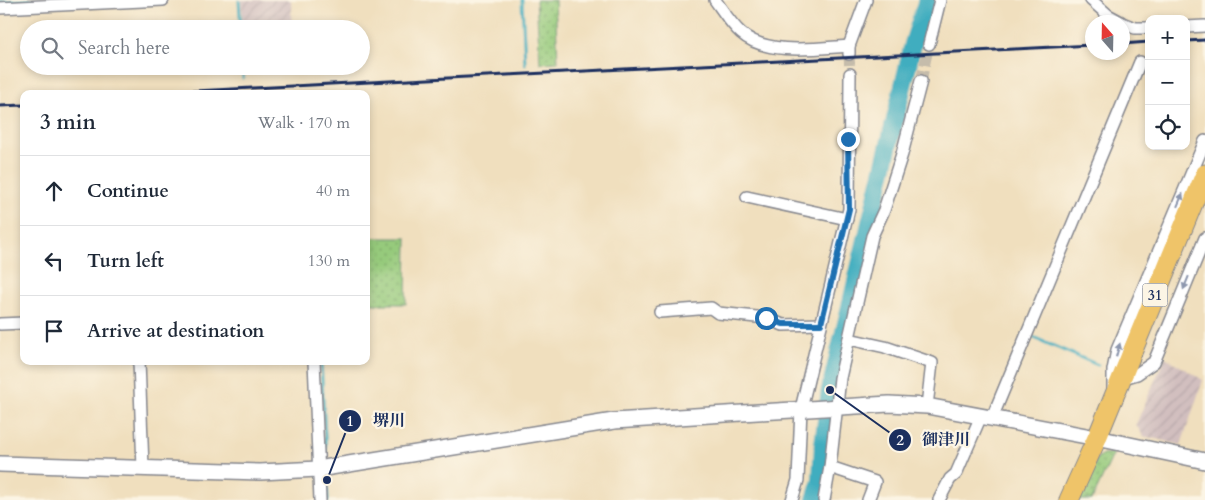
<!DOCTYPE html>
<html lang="en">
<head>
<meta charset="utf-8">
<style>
	:root { --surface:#fff; --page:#f2f2f3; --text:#1f2937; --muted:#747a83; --line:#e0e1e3 }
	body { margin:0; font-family:Cardo,"Noto Serif JP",serif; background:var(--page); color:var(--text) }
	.controls { position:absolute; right:15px; top:15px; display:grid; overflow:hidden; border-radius:10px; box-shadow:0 2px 8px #0003 }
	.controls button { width:45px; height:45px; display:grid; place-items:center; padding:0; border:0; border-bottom:1px solid var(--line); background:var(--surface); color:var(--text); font:25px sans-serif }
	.compass { position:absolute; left:1085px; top:15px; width:45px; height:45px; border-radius:50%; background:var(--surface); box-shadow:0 2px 8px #0003; rotate:340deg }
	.stop { position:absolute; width:15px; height:15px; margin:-11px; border:4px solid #1f6fb2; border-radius:50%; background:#fff }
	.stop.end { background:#1f6fb2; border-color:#fff; box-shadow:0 1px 5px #0008 }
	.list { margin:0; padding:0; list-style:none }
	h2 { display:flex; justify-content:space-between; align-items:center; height:65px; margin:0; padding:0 20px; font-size:21px }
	h2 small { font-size:16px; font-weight:400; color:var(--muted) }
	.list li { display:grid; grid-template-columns:32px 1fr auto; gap:15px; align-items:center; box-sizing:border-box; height:70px; padding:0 20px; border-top:1px solid var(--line) }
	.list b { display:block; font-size:19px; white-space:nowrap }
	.list em { font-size:16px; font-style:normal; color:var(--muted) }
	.icon { flex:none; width:28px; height:28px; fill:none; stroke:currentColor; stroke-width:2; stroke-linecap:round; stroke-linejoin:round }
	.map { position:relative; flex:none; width:1205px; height:500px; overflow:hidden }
	.search { position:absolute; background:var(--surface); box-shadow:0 2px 8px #0003; left:20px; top:20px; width:350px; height:55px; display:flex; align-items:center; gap:12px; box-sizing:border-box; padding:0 18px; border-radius:28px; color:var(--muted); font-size:19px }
	.panel { position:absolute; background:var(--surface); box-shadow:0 2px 8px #0003; left:20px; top:90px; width:350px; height:275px; border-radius:10px }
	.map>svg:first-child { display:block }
	.industrial { fill:url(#industrial-furrows) }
	.grass { fill:url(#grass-dots); stroke:#587c6d }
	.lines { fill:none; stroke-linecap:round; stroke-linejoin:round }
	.stream { stroke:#41adbf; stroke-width:3 }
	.river { stroke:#41adbf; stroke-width:18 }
	.minor-tunnel { stroke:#c5bcab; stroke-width:11; stroke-dasharray:11 5.5; stroke-linecap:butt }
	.minor-casing { stroke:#86878e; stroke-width:14 }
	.tertiary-casing { stroke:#86878e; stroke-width:18 }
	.primary-casing { stroke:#86878e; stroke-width:21 }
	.minor { stroke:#fff; stroke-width:11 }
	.tertiary { stroke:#fff; stroke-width:15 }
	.primary { stroke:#efc469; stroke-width:19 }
	.rail { stroke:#1b2f5e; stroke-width:3 }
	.oneway { fill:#8d97ae }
	.route { stroke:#1f6fb2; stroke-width:6 }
	.labels { text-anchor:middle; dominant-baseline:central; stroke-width:4.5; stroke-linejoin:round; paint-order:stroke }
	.shield { fill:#fcf5e5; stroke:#5e6a86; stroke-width:1 }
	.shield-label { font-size:14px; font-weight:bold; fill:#1b2f5e }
	.leader { fill:none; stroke:#1b2f5e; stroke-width:2 }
	.callout-dot { fill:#1b2f5e; stroke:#fcf5e5; stroke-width:2 }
	.mark-label { font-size:15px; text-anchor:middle; font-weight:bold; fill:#fff }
	.callout-label { font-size:16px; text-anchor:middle; font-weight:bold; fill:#1b2f5e; stroke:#fcf5e5; stroke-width:4.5; stroke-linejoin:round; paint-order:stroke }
</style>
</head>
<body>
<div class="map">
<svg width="1205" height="500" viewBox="0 0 1205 500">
	<defs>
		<pattern id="industrial-furrows" width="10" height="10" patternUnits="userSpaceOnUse" patternTransform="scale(1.25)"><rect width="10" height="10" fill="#d2bfbf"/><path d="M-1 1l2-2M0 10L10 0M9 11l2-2" fill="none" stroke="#b4a4a7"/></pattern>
		<pattern id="grass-dots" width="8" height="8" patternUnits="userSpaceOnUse" patternTransform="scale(1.25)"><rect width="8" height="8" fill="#96ca7c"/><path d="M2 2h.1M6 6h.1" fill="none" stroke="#7aa469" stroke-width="1.8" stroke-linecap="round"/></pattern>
	</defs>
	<rect width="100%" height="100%" fill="#fcf5e5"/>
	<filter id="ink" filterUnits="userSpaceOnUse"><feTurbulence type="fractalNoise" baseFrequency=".02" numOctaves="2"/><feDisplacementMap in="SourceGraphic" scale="10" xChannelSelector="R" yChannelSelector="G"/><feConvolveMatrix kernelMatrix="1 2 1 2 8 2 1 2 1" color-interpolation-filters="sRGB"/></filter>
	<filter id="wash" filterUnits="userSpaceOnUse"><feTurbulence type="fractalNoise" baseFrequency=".0096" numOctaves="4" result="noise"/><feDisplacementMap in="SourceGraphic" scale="20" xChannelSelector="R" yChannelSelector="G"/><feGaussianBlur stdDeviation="1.12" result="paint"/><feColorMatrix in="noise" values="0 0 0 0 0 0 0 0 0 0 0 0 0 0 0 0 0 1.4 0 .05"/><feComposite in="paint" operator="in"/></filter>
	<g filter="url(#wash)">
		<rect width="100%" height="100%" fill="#f0dfbe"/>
		<g class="industrial">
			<path d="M241 0H291L292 29H243Z"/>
			<path d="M245 66H295V70L245 73Z"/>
			<path d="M1165 357 1203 380 1181 445 1143 436 1136 424Z"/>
		</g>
		<g class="grass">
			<path d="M536 0H555L558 62 540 63Z"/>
			<path d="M366 238H407L406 304H367L368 265H366Z"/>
			<path d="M1109 453H1114L1092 500H1077L1098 457Z"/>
		</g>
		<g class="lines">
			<g class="stream">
				<path d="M522 0 525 64"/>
				<path d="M239 1 241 29"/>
				<path d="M0 2 39 0"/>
				<path d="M243 66V78"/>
				<path d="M1031 334 1030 336 1098 365"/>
				<path d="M321 361 326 456"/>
				<path d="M327 480 328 500"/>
			</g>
			<path class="river" d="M815 500 821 481 823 445 830 390 913 44 927 0"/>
		</g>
	</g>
	<g filter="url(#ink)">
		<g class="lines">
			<g class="minor-tunnel">
				<path d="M849 54 850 74"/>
				<path d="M921 81 929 44"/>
			</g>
			<g class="minor-casing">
				<g id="minor">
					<path d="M715 0C723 11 731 24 741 33 766 56 818 48 849 46"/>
					<path d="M1091 0 1108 15 1121 22"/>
					<path d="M0 8 163 0"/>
					<path d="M1122 23 1135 28H1149"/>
					<path d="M1186 27 1205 26"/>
					<path d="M929 44 940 0"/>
					<path d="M849 54V46L866 0"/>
					<path d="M747 197 847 219"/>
					<path d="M660 312 711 308 718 313 766 318 783 325 821 324"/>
					<path d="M0 324 24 323"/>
					<path d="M849 339 885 347 932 363 927 406"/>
					<path d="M139 361 143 468"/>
					<path d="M314 361 320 500"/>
					<path d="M1120 379 1137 374 1154 362 1205 238"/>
					<path d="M1113 389V370L1117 350 1205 141"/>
					<path d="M992 418 1140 62"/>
					<path d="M830 467 875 482 868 500"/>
					<path d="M792 500 798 480 801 409 849 209 850 74"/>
					<path d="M824 500 830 467 840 378 872 236 884 210 902 154 921 81"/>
					<path d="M939 500 950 479 956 474 981 416"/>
				</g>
			</g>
			<g class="tertiary-casing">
				<path id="tertiary" d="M0 464 260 472 318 469 614 421 889 404 927 406 1097 438 1205 461"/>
			</g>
			<g class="primary-casing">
				<path id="primary" d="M1069 500 1097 438 1205 174"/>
			</g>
			<use href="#minor" class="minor"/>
			<use href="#tertiary" class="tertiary"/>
			<use href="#primary" class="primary"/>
			<g class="rail">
				<path d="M1186 41 1205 40"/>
				<path d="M1122 44 1149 42"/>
				<path d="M137 94 1092 45"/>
				<path d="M0 106 24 105"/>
			</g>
		</g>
		<defs><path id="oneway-solid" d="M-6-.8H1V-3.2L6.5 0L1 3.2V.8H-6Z" transform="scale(1.25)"/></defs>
		<g class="oneway">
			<use href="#oneway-solid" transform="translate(1180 200) rotate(-67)"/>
			<use href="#oneway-solid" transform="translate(1186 283) rotate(112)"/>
			<use href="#oneway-solid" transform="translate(1118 350) rotate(-74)"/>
		</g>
	</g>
	<g class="lines" filter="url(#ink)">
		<path class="route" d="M766 318 783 324H821L849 209 848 139"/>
	</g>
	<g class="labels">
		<rect class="shield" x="1142.5" y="283.5" width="25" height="23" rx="4"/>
		<g class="shield-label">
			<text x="1155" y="295">31</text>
		</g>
	</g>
	<path class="leader" d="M327 480L350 421M830 390L900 440"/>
	<g class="callout-dot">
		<circle cx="327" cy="480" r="5"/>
		<circle cx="830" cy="390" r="5"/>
		<circle cx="350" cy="421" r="12"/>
		<circle cx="900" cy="440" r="12"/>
	</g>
	<g class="mark-label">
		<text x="350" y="426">1</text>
		<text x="900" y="445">2</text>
	</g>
	<g class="callout-label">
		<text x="389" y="426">堺川</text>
		<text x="946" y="445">御津川</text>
	</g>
</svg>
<div class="controls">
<button>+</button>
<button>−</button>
<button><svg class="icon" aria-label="locate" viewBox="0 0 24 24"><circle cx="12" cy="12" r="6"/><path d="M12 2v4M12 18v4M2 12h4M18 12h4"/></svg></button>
</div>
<svg class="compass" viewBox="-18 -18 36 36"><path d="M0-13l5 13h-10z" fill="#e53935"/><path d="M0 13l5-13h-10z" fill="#747a83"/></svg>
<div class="stop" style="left:766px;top:318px"></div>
<div class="stop end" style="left:848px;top:139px"></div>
<div class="search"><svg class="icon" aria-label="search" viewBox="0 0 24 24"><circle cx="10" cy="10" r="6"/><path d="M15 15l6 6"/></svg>Search here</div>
<section class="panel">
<h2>3 min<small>Walk · 170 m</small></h2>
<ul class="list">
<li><svg class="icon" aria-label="ahead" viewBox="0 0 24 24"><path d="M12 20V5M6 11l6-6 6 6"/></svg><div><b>Continue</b></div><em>40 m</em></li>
<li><svg class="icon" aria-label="left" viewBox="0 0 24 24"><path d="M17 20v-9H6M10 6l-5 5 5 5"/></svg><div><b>Turn left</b></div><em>130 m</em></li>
<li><svg class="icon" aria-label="arrive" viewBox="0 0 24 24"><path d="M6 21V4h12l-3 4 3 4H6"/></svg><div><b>Arrive at destination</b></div></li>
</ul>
</section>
</div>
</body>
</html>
